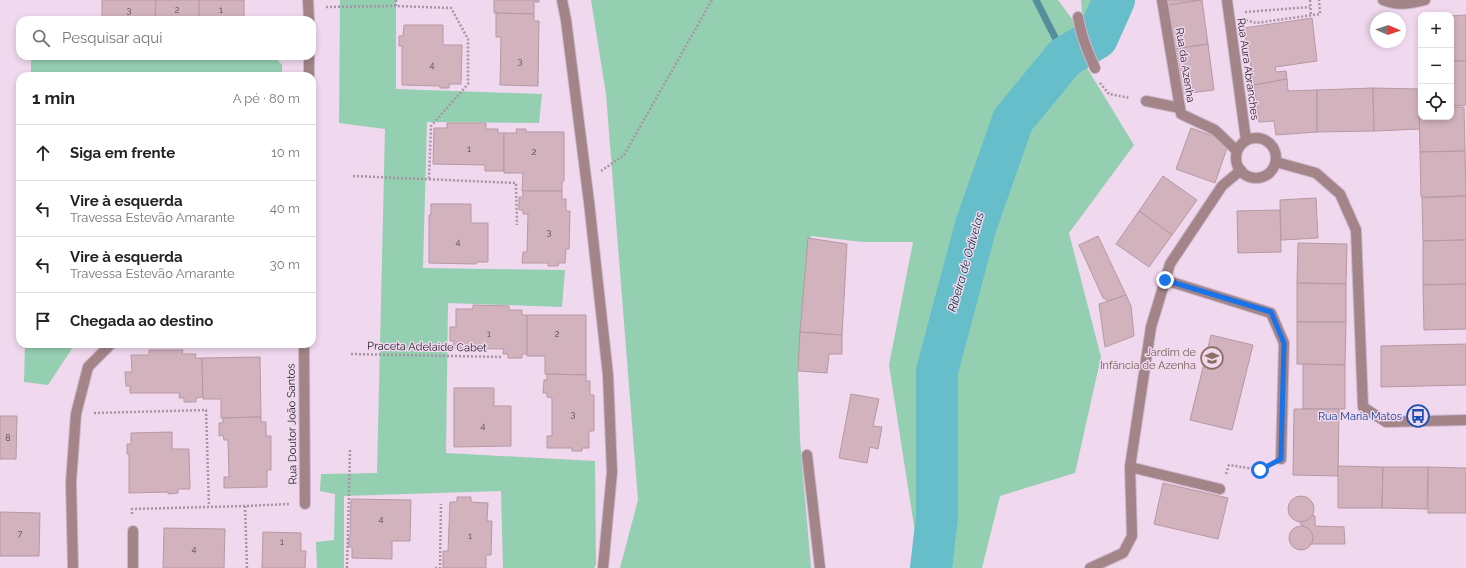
<!DOCTYPE html>
<html lang="pt">
<head>
<meta charset="utf-8">
<style>
	:root { --surface:#fff; --page:#f6f6f6; --text:#222; --muted:#767676; --line:#e0e0e0 }
	body { margin:0; font-family:Raleway,sans-serif; background:var(--page); color:var(--text) }
	.controls { position:absolute; right:12px; top:12px; display:grid; overflow:hidden; border-radius:8px; box-shadow:0 2px 6px #0003 }
	.controls button { width:36px; height:36px; display:grid; place-items:center; padding:0; border:0; border-bottom:1px solid var(--line); background:var(--surface); color:var(--text); font:20px sans-serif }
	.compass { position:absolute; left:1370px; top:12px; width:36px; height:36px; border-radius:50%; background:var(--surface); box-shadow:0 2px 6px #0003; rotate:92deg }
	.stop { position:absolute; width:12px; height:12px; margin:-9px; border:3px solid #1a73e8; border-radius:50%; background:#fff }
	.stop.end { background:#1a73e8; border-color:#fff; box-shadow:0 1px 4px #0008 }
	.list { margin:0; padding:0; list-style:none }
	h2 { display:flex; justify-content:space-between; align-items:center; height:52px; margin:0; padding:0 16px; font-size:17px }
	h2 small { font-size:13px; font-weight:400; color:var(--muted) }
	.list li { display:grid; grid-template-columns:26px 1fr auto; gap:12px; align-items:center; box-sizing:border-box; height:56px; padding:0 16px; border-top:1px solid var(--line) }
	.list b { display:block; font-size:15px; white-space:nowrap }
	.list p { margin:0; font-size:13px; white-space:nowrap; color:var(--muted) }
	.list em { font-size:13px; font-style:normal; color:var(--muted) }
	.icon { flex:none; width:22px; height:22px; fill:none; stroke:currentColor; stroke-width:2; stroke-linecap:round; stroke-linejoin:round }
	.map { position:relative; flex:none; width:1466px; height:568px; overflow:hidden }
	.search { position:absolute; background:var(--surface); box-shadow:0 2px 6px #0003; left:16px; top:16px; width:300px; height:44px; display:flex; align-items:center; gap:10px; box-sizing:border-box; padding:0 14px; border-radius:12px; color:var(--muted); font-size:15px }
	.panel { position:absolute; background:var(--surface); box-shadow:0 2px 6px #0003; left:16px; top:72px; width:300px; height:276px; border-radius:12px }
	.map>svg:first-child { display:block }
	.green { fill:#95cfb2 }
	.lines { fill:none; stroke-linecap:round; stroke-linejoin:round }
	.stream { stroke:#538e9a; stroke-width:7 }
	.river { stroke:#66becb; stroke-width:42 }
	.building { fill:#d2b2bc; stroke:#b798a2 }
	.minor-casing { stroke:#ccb7cb; stroke-width:12 }
	.path { stroke:#a795a6; stroke-width:2.5; stroke-dasharray:2 2; stroke-linecap:butt }
	.minor { stroke:#a38488; stroke-width:10 }
	.route { stroke:#1a73e8; stroke-width:5 }
	.labels { text-anchor:middle; dominant-baseline:central; stroke-width:3; stroke-linejoin:round; paint-order:stroke }
	.number-label { font-size:9px; fill:#51434c }
	.street-label { font-size:11px; fill:#261e26; stroke:#f0d8ef }
	.education-label { font-size:11px; fill:#785e54; stroke:#f0d8ef; text-anchor:end }
	.transit-label { font-size:11px; fill:#164399; stroke:#f0d8ef; text-anchor:end }
	.water-label { font-size:12px; font-style:italic; fill:#0c373d; stroke:#f0d8ef }
</style>
</head>
<body>
<div class="map">
<svg width="1466" height="568" viewBox="0 0 1466 568">
	<rect width="100%" height="100%" fill="#f0d8ef"/>
	<g class="green">
		<path d="M340 0H396V89L542 94 539 123 427 122 423 268 565 270 562 307 448 303 446 453 595 461 596 565 594 568H503L501 491 344 496V568H317L316 542 334 540 335 494 320 491 321 474 377 473 385 129 339 123Z"/>
		<path d="M591 0H1058L1075 23 1077 38 1084 33 1081 0H1135L1123 28 1087 68 1134 145 1069 233 1101 357 1075 473 1000 496 982 568H912L917 545 889 365 913 242H863L811 236 798 371 800 440 811 568H620L638 500 606 94Z"/>
		<path d="M31 56H274L282 65V76H31Z"/>
		<path d="M25 344H75L48 385 24 382Z"/>
	</g>
	<g class="lines">
		<path class="stream" d="M1036 0 1065 57"/>
		<path class="river" d="M931 568 937 517V371L976 225 1013 120 1065 57 1097 38 1114 0"/>
	</g>
	<g class="building">
		<path d="M102 0H156L155 20H102Z"/>
		<path d="M156 0H199V20H155Z"/>
		<rect x="199" y="0" width="45" height="20"/>
		<path d="M494 0H539V2H534V14L494 13Z"/>
		<path d="M1160 0H1202L1161 6Z"/>
		<path d="M1202 0 1208 44 1167 50 1161 6Z"/>
		<path d="M496 13 534 14V21H539L538 86 500 85 501 37H496Z"/>
		<path d="M1466 15V61H1452L1451 16Z"/>
		<path d="M1312 18 1317 61 1275 67 1276 72 1286 71 1287 79 1254 85 1244 28Z"/>
		<path d="M404 25H443V45H462L461 84H449V88H440V86L402 85V46H399V36H403Z"/>
		<path d="M1208 44 1214 90 1174 95 1167 50Z"/>
		<path d="M1452 61H1466V105L1453 106Z"/>
		<path d="M1287 79 1288 91 1317 90V132L1276 135 1274 121 1259 122 1254 85Z"/>
		<path d="M1373 88 1374 131 1317 132V90Z"/>
		<path d="M1373 88 1419 89 1420 129 1374 131Z"/>
		<path d="M1451 107H1464L1465 151 1420 152 1419 108H1421V117H1451Z"/>
		<path d="M447 123H486V129H498V133H504V171H485V165L433 164 434 128H447Z"/>
		<path d="M1191 128 1229 142 1215 183 1176 169Z"/>
		<path d="M516 129H526V132H564V181H562V191H522L523 173H504V133H517Z"/>
		<path d="M1465 151 1466 196 1421 197 1420 152Z"/>
		<path d="M1163 176 1197 200 1172 235 1139 211Z"/>
		<path d="M523 191H562V199H566V211H570L569 249H566L565 263H559L558 266H548V263H522L523 252H527L528 214H523V210H519V197H523Z"/>
		<path d="M1466 196V240L1423 241 1422 198Z"/>
		<path d="M1316 198 1318 238 1281 240 1280 200Z"/>
		<path d="M431 204H471V223H488V262H477L476 264 429 263V215H431Z"/>
		<path d="M1280 210 1281 252 1238 253 1237 211Z"/>
		<path d="M1139 211 1172 235 1149 267 1116 244Z"/>
		<path d="M1098 236 1126 295 1109 301 1103 298 1079 245Z"/>
		<path d="M808 238 847 244 842 335 800 332Z"/>
		<path d="M1466 240V284L1423 285V241Z"/>
		<path d="M1298 243 1347 244 1346 284 1297 283Z"/>
		<path d="M1297 283 1346 284V322H1297Z"/>
		<path d="M1466 284V329L1424 330 1423 285Z"/>
		<path d="M1126 295 1131 306 1134 336 1105 347 1099 304Z"/>
		<path d="M473 305 509 306V310H522V315H527V354H522V358H508V354H503L504 349 453 348 454 341H450V327H456V309H473Z"/>
		<path d="M527 315H586V375L545 374V356H527Z"/>
		<path d="M1297 322H1346L1345 365 1297 364Z"/>
		<path d="M800 332 842 335V354H829L827 373 798 371Z"/>
		<path d="M1211 335 1253 345 1232 430 1190 420Z"/>
		<path d="M1466 344V385L1381 387V346Z"/>
		<path d="M149 350H183L182 354H196L195 358H202L203 397 196 398V402H184V398H179L180 393H130V386H126L125 372H132L131 355H149Z"/>
		<path d="M260 357 261 417 221 418V399H203L202 358Z"/>
		<path d="M1303 364 1345 365V409H1303Z"/>
		<path d="M547 374 586 375V381H590V395H594V431H589V448H582V451H572V448H547V436H552V398L547 397V393H543L544 380H547Z"/>
		<path d="M454 388H494V406H511V446L454 447Z"/>
		<path d="M851 394 879 399 873 426 882 427 878 449 870 447 867 463 839 458Z"/>
		<path d="M1294 409H1339L1338 476 1293 475Z"/>
		<path d="M0 416H17L16 459H0Z"/>
		<path d="M261 417V422H266V436H271V470H267V487L224 488V477H229L228 440H224L223 435 219 436V423H223V418Z"/>
		<path d="M172 432V449H189L190 489H178V493L168 494V492L129 493V454H127V444H131V433Z"/>
		<path d="M1338 466 1383 467 1382 508H1338Z"/>
		<path d="M1383 467H1428L1427 509 1382 508Z"/>
		<path d="M1428 467 1466 468V513H1428Z"/>
		<path d="M1163 483 1228 498 1218 539 1154 524Z"/>
		<circle cx="1301" cy="509" r="13"/>
		<path d="M457 497H471V502L488 503 487 521H492L491 555H486V568H443V551H448L450 502H457Z"/>
		<path d="M351 499 411 500 410 541H392V559L352 558V547H348L349 537H350Z"/>
		<path d="M0 512 40 513 39 556H0Z"/>
		<path d="M1312 515 1315 516V526L1344 527 1345 544H1311L1313 540 1311 531 1308 528 1301 525 1300 522 1308 520Z"/>
		<circle cx="1301" cy="538" r="12"/>
		<path d="M164 528 225 529 224 568H163Z"/>
		<path d="M263 532 301 533V551H306L305 568H262Z"/>
	</g>
	<g class="lines">
		<g class="minor-casing">
			<g id="minor">
				<path d="M308 0 309 20"/>
				<path d="M562 0 566 20 589 202 608 375 612 472 603 568"/>
				<path d="M1162 0 1181 114 1215 130 1237 151"/>
				<path d="M1227 0 1246 140"/>
				<path d="M1383 0C1398 6 1410 4 1425 0"/>
				<path d="M1078 17C1081 36 1087 51 1095 68"/>
				<path d="M309 76V56"/>
				<path d="M1146 101 1180 108"/>
				<circle cx="1256" cy="158" r="20"/>
				<path d="M1276 162 1316 173 1340 194 1356 230 1363 407 1386 422 1466 420"/>
				<path d="M1165 280 1271 313 1284 343 1281 459"/>
				<path d="M304 344 305 504"/>
				<path d="M807 455 820 568"/>
				<path d="M1130 467 1220 489"/>
				<path d="M133 531V568"/>
				<path d="M73 568 71 482 76 414 88 367 111 344"/>
				<path d="M1090 568 1123 553 1132 536 1130 467 1151 327 1170 264 1222 186 1241 170"/>
			</g>
		</g>
		<g class="path">
			<path d="M396 0V6"/>
			<path d="M1310 0 1311 16"/>
			<path d="M326 7 396 6 451 8 468 39V84L431 126 429 179"/>
			<path d="M1245 12 1310 7"/>
			<path d="M1246 20 1256 23 1320 14 1319 0"/>
			<path d="M1100 83 1109 94 1130 98"/>
			<path d="M601 171 624 155 712 0"/>
			<path d="M353 176 516 183 517 225"/>
			<path d="M351 354 503 357"/>
			<path d="M94 413 206 410 209 506"/>
			<path d="M1226 474 1229 465 1260 470 1267 466"/>
			<path d="M132 514V509L245 506"/>
			<path d="M247 568 245 506 289 504"/>
			<path d="M347 568 350 450"/>
			<path d="M435 568H440L441 504"/>
		</g>
		<use href="#minor" class="minor"/>
	</g>
	<g class="lines">
		<path class="route" d="M1165 280 1271 312 1284 343 1281 459 1260 470"/>
	</g>
	<defs>
		<g id="school-ring" transform="scale(1.15)"><circle r="9.5" fill="#f0d8ef" stroke="#8d6e63" stroke-width="1.5"/><path d="M0-5L7-2L0 1L-7-2ZM-4 1L0 2.5L4 1V4Q0 6-4 4Z" fill="#8d6e63"/></g>
		<g id="bus-ring" transform="scale(1.15)"><circle r="9.5" fill="#f0d8ef" stroke="#1a4fb4" stroke-width="1.5"/><path d="M-5-6H5V4H4V6H2V4H-2V6H-4V4H-5ZM-3.5-4V0h7V-4ZM-3.5 1.2v1.5H-2V1.2ZM2 1.2v1.5H3.5V1.2Z" fill="#1a4fb4"/></g>
	</defs>
	<g fill-rule="evenodd">
		<use href="#school-ring" x="1212" y="358"/>
		<use href="#bus-ring" x="1418" y="416"/>
	</g>
	<g class="labels">
		<g class="number-label">
			<text x="129" y="10">3</text>
			<text x="177" y="10">2</text>
			<text x="221" y="10">1</text>
			<text x="520" y="61">3</text>
			<text x="432" y="65">4</text>
			<text x="469" y="149">1</text>
			<text x="534" y="152">2</text>
			<text x="549" y="232">3</text>
			<text x="458" y="242">4</text>
			<text x="489" y="334">1</text>
			<text x="557" y="334">2</text>
			<text x="573" y="414">3</text>
			<text x="483" y="426">4</text>
			<text x="8" y="438">8</text>
			<text x="381" y="519">4</text>
			<text x="20" y="534">7</text>
			<text x="470" y="536">1</text>
			<text x="282" y="542">1</text>
			<text x="194" y="549">4</text>
		</g>
		<g class="street-label">
			<text transform="translate(1185 65) rotate(81)">Rua da Azenha</text>
			<text transform="translate(1248 69) rotate(82)">Rua Aura Abranches</text>
			<text transform="translate(427 347) rotate(1)">Praceta Adelaide Cabet</text>
			<text transform="translate(292 424) rotate(-91)">Rua Doutor João Santos</text>
		</g>
		<g class="education-label">
			<text x="1196" y="352">Jardim de<tspan x="1196" dy="13">Infância de Azenha</tspan></text>
		</g>
		<g class="transit-label">
			<text x="1402" y="416">Rua Maria Matos</text>
		</g>
		<g class="water-label">
			<text transform="translate(966 262) rotate(-74)">Ribeira de Odivelas</text>
		</g>
	</g>
</svg>
<div class="controls">
<button>+</button>
<button>−</button>
<button><svg class="icon" aria-label="locate" viewBox="0 0 24 24"><circle cx="12" cy="12" r="6"/><path d="M12 2v4M12 18v4M2 12h4M18 12h4"/></svg></button>
</div>
<svg class="compass" viewBox="-18 -18 36 36"><path d="M0-13l5 13h-10z" fill="#e53935"/><path d="M0 13l5-13h-10z" fill="#767676"/></svg>
<div class="stop" style="left:1260px;top:470px"></div>
<div class="stop end" style="left:1165px;top:280px"></div>
<div class="search"><svg class="icon" aria-label="search" viewBox="0 0 24 24"><circle cx="10" cy="10" r="6"/><path d="M15 15l6 6"/></svg>Pesquisar aqui</div>
<section class="panel">
<h2>1 min<small>A pé · 80 m</small></h2>
<ul class="list">
<li><svg class="icon" aria-label="ahead" viewBox="0 0 24 24"><path d="M12 20V5M6 11l6-6 6 6"/></svg><div><b>Siga em frente</b></div><em>10 m</em></li>
<li><svg class="icon" aria-label="left" viewBox="0 0 24 24"><path d="M17 20v-9H6M10 6l-5 5 5 5"/></svg><div><b>Vire à esquerda</b><p>Travessa Estevão Amarante</p></div><em>40 m</em></li>
<li><svg class="icon" aria-label="left" viewBox="0 0 24 24"><path d="M17 20v-9H6M10 6l-5 5 5 5"/></svg><div><b>Vire à esquerda</b><p>Travessa Estevão Amarante</p></div><em>30 m</em></li>
<li><svg class="icon" aria-label="arrive" viewBox="0 0 24 24"><path d="M6 21V4h12l-3 4 3 4H6"/></svg><div><b>Chegada ao destino</b></div></li>
</ul>
</section>
</div>
</body>
</html>
